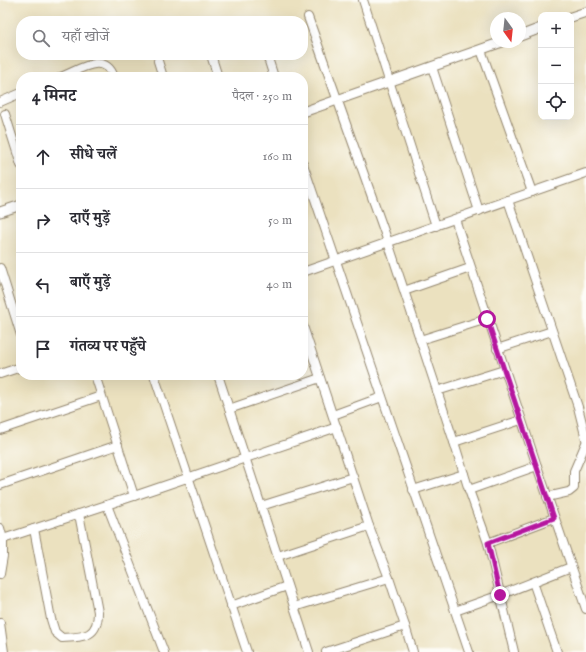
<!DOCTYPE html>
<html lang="hi">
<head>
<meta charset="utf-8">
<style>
	:root { --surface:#fff; --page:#f7f7f7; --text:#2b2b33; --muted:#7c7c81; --line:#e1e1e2 }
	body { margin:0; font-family:"IM FELL English","Noto Serif Devanagari",serif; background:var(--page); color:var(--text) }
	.controls { position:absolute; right:12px; top:12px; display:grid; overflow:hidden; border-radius:8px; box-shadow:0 4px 16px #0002 }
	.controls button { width:36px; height:36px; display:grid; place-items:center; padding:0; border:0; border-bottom:1px solid var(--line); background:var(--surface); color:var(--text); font:20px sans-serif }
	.compass { position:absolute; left:490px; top:12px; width:36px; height:36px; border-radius:50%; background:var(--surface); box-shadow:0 4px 16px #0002; rotate:165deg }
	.stop { position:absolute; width:12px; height:12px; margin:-9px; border:3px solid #b5179e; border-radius:50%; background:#fff }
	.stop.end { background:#b5179e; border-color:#fff; box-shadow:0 1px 4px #0008 }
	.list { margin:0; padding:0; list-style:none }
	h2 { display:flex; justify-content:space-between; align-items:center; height:52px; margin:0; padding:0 16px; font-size:17px }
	h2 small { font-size:13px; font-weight:400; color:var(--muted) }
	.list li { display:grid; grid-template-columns:26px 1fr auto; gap:12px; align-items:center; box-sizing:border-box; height:64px; padding:0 16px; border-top:1px solid var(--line) }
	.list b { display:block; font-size:15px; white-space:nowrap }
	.list em { font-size:13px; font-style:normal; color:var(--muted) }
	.icon { flex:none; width:22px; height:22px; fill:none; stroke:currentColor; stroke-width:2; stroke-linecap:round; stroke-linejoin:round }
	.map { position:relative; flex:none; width:586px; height:652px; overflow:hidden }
	.search { position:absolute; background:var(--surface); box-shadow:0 4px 16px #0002; left:16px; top:16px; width:292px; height:44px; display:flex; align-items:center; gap:10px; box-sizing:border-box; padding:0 14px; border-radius:16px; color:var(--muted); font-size:15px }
	.panel { position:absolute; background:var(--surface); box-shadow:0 4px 16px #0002; left:16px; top:72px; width:292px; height:308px; border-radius:16px }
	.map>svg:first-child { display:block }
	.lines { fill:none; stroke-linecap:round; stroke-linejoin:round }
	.minor-casing { stroke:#93866e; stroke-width:10 }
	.tertiary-casing { stroke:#93866e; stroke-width:11 }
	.minor { stroke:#fff; stroke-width:8 }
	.tertiary { stroke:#fff; stroke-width:9 }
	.route { stroke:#b5179e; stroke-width:5 }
</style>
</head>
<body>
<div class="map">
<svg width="586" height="652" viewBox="0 0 586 652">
	<rect width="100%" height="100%" fill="#fdfcf7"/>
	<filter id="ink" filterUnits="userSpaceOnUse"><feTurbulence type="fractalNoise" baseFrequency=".025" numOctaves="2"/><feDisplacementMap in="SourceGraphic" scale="8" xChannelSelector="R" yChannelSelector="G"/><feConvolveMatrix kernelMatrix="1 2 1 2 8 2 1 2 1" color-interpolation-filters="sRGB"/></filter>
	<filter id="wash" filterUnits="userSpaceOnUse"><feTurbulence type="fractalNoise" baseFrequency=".012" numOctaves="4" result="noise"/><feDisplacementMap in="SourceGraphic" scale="16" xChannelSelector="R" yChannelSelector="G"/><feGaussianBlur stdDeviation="0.9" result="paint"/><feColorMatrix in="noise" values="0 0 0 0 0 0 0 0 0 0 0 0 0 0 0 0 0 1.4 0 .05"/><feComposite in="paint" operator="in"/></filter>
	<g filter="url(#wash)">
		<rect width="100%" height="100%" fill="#ebe1bf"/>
	</g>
	<g filter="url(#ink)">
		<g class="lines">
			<g class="minor-casing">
				<g id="minor">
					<path d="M363 0 436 226"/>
					<path d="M308 17 388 242 454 442 469 490 488 543 514 652"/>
					<path d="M481 50 532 192"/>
					<path d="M211 55 218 77"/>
					<path d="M267 55 274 77"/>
					<path d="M158 61 163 77"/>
					<path d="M432 67 479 211"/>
					<path d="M61 77C79 70 105 51 114 77"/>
					<path d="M0 102 21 93"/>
					<path d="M5 114 21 165"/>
					<path d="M303 164 469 652"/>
					<path d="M508 200 578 407 586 439"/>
					<path d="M455 219 537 466 586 609"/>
					<path d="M0 268 21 335"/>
					<path d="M303 272 586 173"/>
					<path d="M404 291 470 268"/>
					<path d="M303 326 369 526 389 578 405 626 326 652"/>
					<path d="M420 340 487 319"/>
					<path d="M497 349 552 331"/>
					<path d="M0 374 21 367"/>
					<path d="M95 375 134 496"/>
					<path d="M154 375 247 652"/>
					<path d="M218 375 309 652"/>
					<path d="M437 391 504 370"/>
					<path d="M229 409 320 378"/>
					<path d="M333 415 382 397"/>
					<path d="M0 430 101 396"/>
					<path d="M454 442 521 420"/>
					<path d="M0 485 118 445"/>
					<path d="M413 490 464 474"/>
					<path d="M469 490 537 466"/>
					<path d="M547 497 569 492 574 488V471L586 443"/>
					<path d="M107 505 164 652"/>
					<path d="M261 506 353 477"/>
					<path d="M0 528 3 539 134 496 337 427"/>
					<path d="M34 529 51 619 55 632 62 638C83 637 98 638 98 612L79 514"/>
					<path d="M488 543 554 518"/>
					<path d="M278 556 369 526"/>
					<path d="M0 574 3 556V539"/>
					<path d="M533 582 557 652"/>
					<path d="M231 606 287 586"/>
					<path d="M294 607 389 578"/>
					<path d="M455 611 500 595 571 567"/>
					<path d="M0 623 4 652"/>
					<path d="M405 626 413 652"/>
				</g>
			</g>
			<g class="tertiary-casing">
				<g id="tertiary">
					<path d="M571 17 586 12"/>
					<path d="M520 36 541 28"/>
					<path d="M303 112 502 42"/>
					<path d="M0 212 21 205"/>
				</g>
			</g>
			<use href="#minor" class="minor"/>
			<use href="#tertiary" class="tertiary"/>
		</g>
	</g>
	<g class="lines" filter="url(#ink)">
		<path class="route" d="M487 319 554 518 488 543 500 595"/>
	</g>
</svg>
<div class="controls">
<button>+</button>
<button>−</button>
<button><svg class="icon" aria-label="locate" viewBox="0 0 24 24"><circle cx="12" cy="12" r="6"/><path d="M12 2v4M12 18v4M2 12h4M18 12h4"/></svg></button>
</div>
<svg class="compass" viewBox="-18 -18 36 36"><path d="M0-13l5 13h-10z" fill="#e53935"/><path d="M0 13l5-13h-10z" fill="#7c7c81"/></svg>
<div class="stop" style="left:487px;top:319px"></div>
<div class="stop end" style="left:500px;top:595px"></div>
<div class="search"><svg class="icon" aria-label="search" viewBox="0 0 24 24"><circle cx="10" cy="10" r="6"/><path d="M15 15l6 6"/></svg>यहाँ खोजें</div>
<section class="panel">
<h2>4 मिनट<small>पैदल · 250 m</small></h2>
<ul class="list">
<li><svg class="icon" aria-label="ahead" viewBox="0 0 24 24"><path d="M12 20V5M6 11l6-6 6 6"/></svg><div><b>सीधे चलें</b></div><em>160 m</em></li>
<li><svg class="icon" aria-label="right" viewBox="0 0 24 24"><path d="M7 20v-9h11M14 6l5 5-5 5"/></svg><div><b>दाएँ मुड़ें</b></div><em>50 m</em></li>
<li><svg class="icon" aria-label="left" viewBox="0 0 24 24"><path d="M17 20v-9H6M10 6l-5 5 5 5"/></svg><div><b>बाएँ मुड़ें</b></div><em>40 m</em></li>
<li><svg class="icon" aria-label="arrive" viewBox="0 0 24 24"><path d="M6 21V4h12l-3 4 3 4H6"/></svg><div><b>गंतव्य पर पहुँचे</b></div></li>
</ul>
</section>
</div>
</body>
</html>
